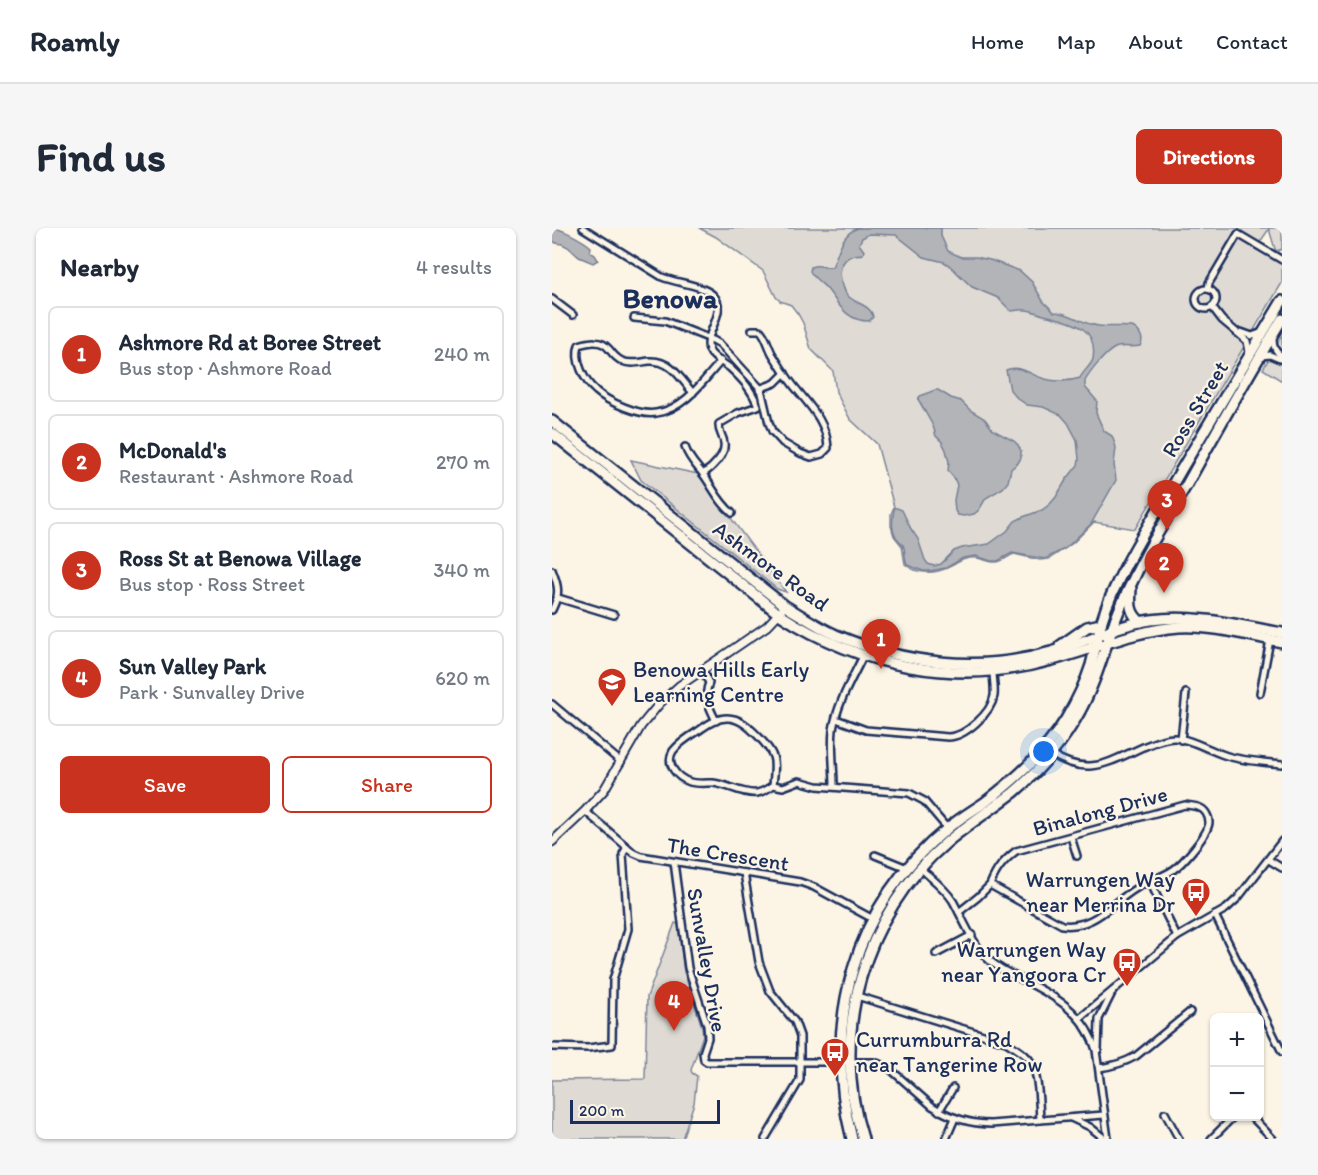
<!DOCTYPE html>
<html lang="en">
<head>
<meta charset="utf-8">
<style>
	:root { --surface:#fff; --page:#f6f6f7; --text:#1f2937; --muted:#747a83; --line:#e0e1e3; --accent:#c8321e }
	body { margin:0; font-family:Itim,sans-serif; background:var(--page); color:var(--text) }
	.controls { position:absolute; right:18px; bottom:18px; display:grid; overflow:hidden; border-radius:9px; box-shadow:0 2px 4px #0004 }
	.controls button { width:54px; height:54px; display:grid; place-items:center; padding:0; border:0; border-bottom:2px solid var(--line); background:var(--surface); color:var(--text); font:30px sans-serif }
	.scale { position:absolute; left:18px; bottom:15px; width:150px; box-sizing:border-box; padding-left:6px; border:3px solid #1b2f5e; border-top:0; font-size:16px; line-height:21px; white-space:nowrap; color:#1b2f5e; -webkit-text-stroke:4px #fcf5e5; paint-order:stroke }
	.you { position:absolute; left:492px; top:524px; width:21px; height:21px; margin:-15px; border:4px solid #fff; border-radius:50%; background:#1a73e8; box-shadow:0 0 0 9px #1a73e833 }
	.badge { display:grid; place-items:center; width:39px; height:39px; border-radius:50%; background:var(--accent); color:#fff; font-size:20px; font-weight:700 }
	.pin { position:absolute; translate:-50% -50px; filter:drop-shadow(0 2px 3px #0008) }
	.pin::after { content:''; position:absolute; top:32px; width:21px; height:18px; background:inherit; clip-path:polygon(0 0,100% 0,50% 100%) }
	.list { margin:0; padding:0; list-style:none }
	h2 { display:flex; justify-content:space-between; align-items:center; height:78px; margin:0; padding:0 24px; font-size:26px }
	h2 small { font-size:20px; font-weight:400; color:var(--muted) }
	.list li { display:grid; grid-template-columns:39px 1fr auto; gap:18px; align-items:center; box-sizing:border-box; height:96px; margin:0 12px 12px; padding:0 12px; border:2px solid var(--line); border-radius:9px }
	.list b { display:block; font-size:22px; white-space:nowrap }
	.list p { margin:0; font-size:20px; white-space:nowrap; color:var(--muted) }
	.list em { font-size:20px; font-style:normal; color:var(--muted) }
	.actions { display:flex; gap:12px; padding:18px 24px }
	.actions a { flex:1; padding:14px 0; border:2px solid var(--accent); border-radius:9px; text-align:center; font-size:21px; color:var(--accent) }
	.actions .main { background:var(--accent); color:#fff }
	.map { position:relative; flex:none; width:730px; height:911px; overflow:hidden; border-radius:9px }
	header { display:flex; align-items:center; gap:36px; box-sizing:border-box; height:84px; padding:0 30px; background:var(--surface); border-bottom:2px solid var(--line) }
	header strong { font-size:28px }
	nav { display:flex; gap:33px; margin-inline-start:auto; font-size:21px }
	.intro { display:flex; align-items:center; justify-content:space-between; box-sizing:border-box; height:144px; padding:0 36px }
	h1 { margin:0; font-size:42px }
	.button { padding:15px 27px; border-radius:9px; background:var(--accent); color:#fff; font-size:21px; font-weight:700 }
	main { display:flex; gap:36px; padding:0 36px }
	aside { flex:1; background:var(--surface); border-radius:9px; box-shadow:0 2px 4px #0004 }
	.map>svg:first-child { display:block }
	.green { fill:#dfdbd4; stroke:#7d8599; stroke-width:1.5 }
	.water { fill:#b2b4b8; stroke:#767f94; stroke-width:1.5 }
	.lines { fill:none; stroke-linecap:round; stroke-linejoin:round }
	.minor-casing { stroke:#1b2f5e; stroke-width:10 }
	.tertiary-casing { stroke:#1b2f5e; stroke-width:11 }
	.primary-casing { stroke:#1b2f5e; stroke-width:14 }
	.minor { stroke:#fcf5e5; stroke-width:5 }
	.tertiary { stroke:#fcf5e5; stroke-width:7 }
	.primary { stroke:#fcf5e5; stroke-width:9 }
	.labels { text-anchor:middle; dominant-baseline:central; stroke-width:4.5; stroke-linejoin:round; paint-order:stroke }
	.street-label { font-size:22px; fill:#1b2f5e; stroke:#fcf5e5 }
	.poi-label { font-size:22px; fill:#1b2f5e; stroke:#fcf5e5; text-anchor:start }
	.district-label { font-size:28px; font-weight:bold; fill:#1b2f5e; stroke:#fcf5e5 }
</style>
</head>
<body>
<header>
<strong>Roamly</strong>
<nav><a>Home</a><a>Map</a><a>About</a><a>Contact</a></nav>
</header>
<div class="intro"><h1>Find us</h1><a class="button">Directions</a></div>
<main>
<aside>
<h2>Nearby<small>4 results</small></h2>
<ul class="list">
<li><span class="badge">1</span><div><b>Ashmore Rd at Boree Street</b><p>Bus stop · Ashmore Road</p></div><em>240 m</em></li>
<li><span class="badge">2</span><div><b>McDonald's</b><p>Restaurant · Ashmore Road</p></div><em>270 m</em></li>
<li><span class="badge">3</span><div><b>Ross St at Benowa Village</b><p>Bus stop · Ross Street</p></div><em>340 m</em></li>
<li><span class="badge">4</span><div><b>Sun Valley Park</b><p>Park · Sunvalley Drive</p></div><em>620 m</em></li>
</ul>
<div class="actions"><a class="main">Save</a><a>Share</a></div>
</aside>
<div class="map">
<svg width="730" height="911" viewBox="0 0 730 911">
	<rect width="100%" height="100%" fill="#fcf5e5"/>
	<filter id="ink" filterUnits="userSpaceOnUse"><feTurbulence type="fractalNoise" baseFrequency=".0167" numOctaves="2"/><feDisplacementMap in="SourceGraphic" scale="12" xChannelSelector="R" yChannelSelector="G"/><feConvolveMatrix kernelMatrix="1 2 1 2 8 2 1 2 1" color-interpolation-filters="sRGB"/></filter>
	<g filter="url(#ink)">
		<g class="green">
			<path d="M147 0H730V21L725 23 723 21 717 1 708 14 730 27V55L583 301 542 294 521 315 497 331 488 332 462 326C456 328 452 333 445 334 436 335 428 328 418 330 407 331 406 336 397 339 383 346 365 347 353 336L350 318 342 308 339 298V286L342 279 325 216 298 191 284 164 281 143 259 121 251 95 246 86 239 77 228 73 224 69 211 43 164 9Z"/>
			<path d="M730 107V153L711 141Z"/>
			<path d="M79 232 146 246 234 364 225 361 89 252Z"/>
			<path d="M123 695 126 696 132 744 150 799 151 807 139 842 140 845 145 848 142 875 130 911H0V852L93 851 95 769Z"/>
		</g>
		<g class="water">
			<path d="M0 0C9 0 31 12 39 19L38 24 43 27 46 32 41 35 27 29 16 19 10 16 4 15 0 12Z"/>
			<path d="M306 0H389V8L396 23 409 29H424L438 32 468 43 480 54 491 73 502 84C516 84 525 92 538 96 552 101 566 97 580 99 587 102 593 111 588 118 580 120 571 117 563 120 554 124 538 144 533 153V159L545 173 544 185 552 203 560 208 563 216 564 220 562 236 564 252 539 296 514 320 493 331 460 325 446 333H439L424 328 411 330 394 340 378 343H371L355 337C352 331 354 323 351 317 349 314 346 312 344 309 338 300 341 290 342 280H345L350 282 359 301 366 311 373 332 376 336 382 338 389 336 402 323 410 320 437 316 455 303 463 293 471 289 490 282 498 276 504 269 514 252 526 237 527 231 525 212 516 195 509 187 491 179 475 177 465 170 458 162 454 142C466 136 478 146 490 150 501 154 516 154 528 150 531 143 539 138 541 131 546 99 520 94 496 88 488 87 481 82 473 82 469 81 464 83 459 83L446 70 420 59 397 37 392 34 372 29 344 7 317 6 310 10 307 16 312 23 311 26C308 27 305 26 302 27 289 30 286 44 290 55 292 59 292 64 296 68 304 76 319 77 321 89L317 93C294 93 287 76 275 61 269 54 262 51 258 43L259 39C267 35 272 41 280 39 287 24 289 6 306 0Z"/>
			<path d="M383 162H386L399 170 409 173 418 182 433 191 441 202 462 213 466 217 469 223V230L466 235 459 241 456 254 451 260 434 270 427 282 422 286 412 288 406 287 403 283 402 272 405 257 402 250 396 243 397 234 394 222 390 214 384 208 381 198 366 171 368 168Z"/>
		</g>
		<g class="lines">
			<g class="minor-casing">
				<g id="minor">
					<path d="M31 0 110 49C124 55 152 57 162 68 176 84 151 106 157 122 160 130 172 135 178 140 191 152 200 162 206 178L186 185 167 196C166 204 171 207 172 215 174 227 160 240 151 246"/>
					<path d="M656 61 657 55 686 6 730 32"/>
					<circle cx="654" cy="71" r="10"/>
					<path d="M0 71 21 87"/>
					<path d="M660 79 670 92 695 113 697 124"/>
					<path d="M82 90 113 93 161 112 168 116 209 161 217 195 220 203 231 215 248 225 259 229 270 226 276 220C275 196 260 180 246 163 236 152 229 139 221 127 216 119 215 109 208 102H200"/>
					<path d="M689 104 700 108 711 104"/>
					<path d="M721 111C721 119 723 124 730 128"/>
					<path d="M709 128 718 127 730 132"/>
					<path d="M207 161 223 155 233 145"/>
					<path d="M141 165C129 151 119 132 98 133 88 134 79 137 70 133 63 130 61 126 57 121 49 111 37 114 27 117 22 132 32 153 44 163 56 174 88 188 104 185 133 181 151 153 169 133"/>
					<path d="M133 219C137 231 144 237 151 246 162 261 165 272 180 285"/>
					<path d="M0 342C7 359 8 366 0 382"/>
					<path d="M6 370 62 387"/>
					<path d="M150 441 157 455C151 469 158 480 164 493"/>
					<path d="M708 465 718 412"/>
					<path d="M0 476 69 534"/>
					<path d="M284 491 314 502 396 509C413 509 439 485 442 468 443 460 441 451 441 443"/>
					<path d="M629 512 634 465"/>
					<path d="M499 526C536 549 555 535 591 519 601 515 611 510 622 510 638 510 658 523 675 528 693 533 711 534 730 536"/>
					<path d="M221 557C224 530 224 527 206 508 197 499 188 490 175 490 164 490 155 497 146 503 138 508 127 515 121 523 113 536 125 550 138 554 145 556 154 555 161 555 174 556 192 567 205 565 211 564 217 560 221 557L231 559 247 553 265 558 357 565 372 573 395 600"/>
					<path d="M282 558C282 540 279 520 281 502 285 476 300 451 311 428"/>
					<path d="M33 583 82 625 89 628 248 654 262 659 321 691"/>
					<path d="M519 609 525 628"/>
					<path d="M323 627 355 640"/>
					<path d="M717 632 730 640"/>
					<path d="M122 634 136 740 155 797 156 810 151 825 152 832 155 834H322L337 840 380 878C399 890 417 896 439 896L552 887"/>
					<path d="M368 640C379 650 393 660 401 673 411 691 422 719 437 732 447 741 458 746 469 751 503 768 532 784 544 822L556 911"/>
					<path d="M192 645 207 734 218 763 243 794 248 808V852L213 911"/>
					<path d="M597 652 625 709"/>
					<path d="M407 684 426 669 438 657 510 697C541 701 559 676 583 661 595 653 609 650 621 642 630 636 657 606 657 594 657 591 656 588 654 585 650 578 641 578 633 577L464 623C451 633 444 642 438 657"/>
					<path d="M663 687 730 824"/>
					<path d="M384 726 420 707"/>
					<path d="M305 768 454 814C462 819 471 824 477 831 487 844 487 876 488 892"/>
					<path d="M528 790 625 709 674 681 686 670 730 613"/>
					<path d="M0 819 36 820 60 817 61 752 76 701 71 626 75 619"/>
					<path d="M546 822 547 791 561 763"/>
					<path d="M547 840C561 838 572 835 584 828L638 784"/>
					<path d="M387 883 401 860"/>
					<path d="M613 885 627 911"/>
					<path d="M699 888 721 911"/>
					<path d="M519 890 538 899 553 911"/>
					<path d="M394 911 403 890"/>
					<path d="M659 911 682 888"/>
				</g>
			</g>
			<g class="tertiary-casing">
				<path id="tertiary" d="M0 614 33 583 52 562 89 498 108 475 127 458 215 398 229 383"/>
			</g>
			<g class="primary-casing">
				<g id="primary">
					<path d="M0 193 233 378C250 388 266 399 284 407 352 436 428 445 499 424 533 415 563 397 599 392 643 386 686 397 730 405"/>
					<path d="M0 205 227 386C308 439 406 459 500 432 543 421 582 402 627 399 659 397 698 408 730 414"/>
					<path d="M579 361C578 375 577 385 589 394"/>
					<path d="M508 418 535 399 549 396"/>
					<path d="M300 911C270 795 301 677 396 600 407 591 420 583 432 575 464 551 493 525 514 491 524 474 533 456 539 437 542 426 544 415 547 404 551 386 558 369 566 353 584 315 608 279 629 242 663 186 696 129 730 73"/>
					<path d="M311 911C277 806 311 686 395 614 416 596 439 582 461 565 485 545 507 519 523 492 538 467 547 440 556 412 563 391 572 370 582 350 597 318 616 288 634 258 665 202 697 146 730 91"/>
				</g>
			</g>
			<use href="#minor" class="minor"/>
			<use href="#tertiary" class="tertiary"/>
			<use href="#primary" class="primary"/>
		</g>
	</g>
	<defs>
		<g id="school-pin" transform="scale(1.5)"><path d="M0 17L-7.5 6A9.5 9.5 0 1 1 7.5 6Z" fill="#c8321e" stroke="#fcf5e5"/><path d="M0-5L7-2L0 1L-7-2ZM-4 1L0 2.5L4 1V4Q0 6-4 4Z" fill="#fff"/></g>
		<g id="bus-pin" transform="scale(1.5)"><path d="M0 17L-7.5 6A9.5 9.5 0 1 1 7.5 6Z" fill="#c8321e" stroke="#fcf5e5"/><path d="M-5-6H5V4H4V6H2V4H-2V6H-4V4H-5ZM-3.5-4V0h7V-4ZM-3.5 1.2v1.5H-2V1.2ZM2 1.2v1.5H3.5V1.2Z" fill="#fff"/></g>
	</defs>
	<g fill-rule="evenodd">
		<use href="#school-pin" x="60" y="454"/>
		<use href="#bus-pin" x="644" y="664"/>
		<use href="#bus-pin" x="575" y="734"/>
		<use href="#bus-pin" x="283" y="824"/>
	</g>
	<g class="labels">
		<g class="street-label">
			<text transform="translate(643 181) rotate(-59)">Ross Street</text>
			<text transform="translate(219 338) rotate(36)">Ashmore Road</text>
			<text transform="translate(548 583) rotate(-15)">Binalong Drive</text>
			<text transform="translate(176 626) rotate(9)">The Crescent</text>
			<text transform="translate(155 732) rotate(80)">Sunvalley Drive</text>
		</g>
		<g class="poi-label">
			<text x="81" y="441">Benowa Hills Early<tspan x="81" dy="25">Learning Centre</tspan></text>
			<text x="623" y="651" text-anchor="end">Warrungen Way<tspan x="623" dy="25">near Merrina Dr</tspan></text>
			<text x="554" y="721" text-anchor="end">Warrungen Way<tspan x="554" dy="25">near Yangoora Cr</tspan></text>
			<text x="304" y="811">Currumburra Rd<tspan x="304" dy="25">near Tangerine Row</tspan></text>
		</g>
		<g class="district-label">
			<text x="118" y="70">Benowa</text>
		</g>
	</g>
</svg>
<div class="controls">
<button>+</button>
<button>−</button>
</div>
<div class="scale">200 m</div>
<div class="you"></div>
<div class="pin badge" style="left:329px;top:441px">1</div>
<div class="pin badge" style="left:612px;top:365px">2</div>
<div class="pin badge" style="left:615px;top:302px">3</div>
<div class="pin badge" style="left:122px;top:803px">4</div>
</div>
</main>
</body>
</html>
